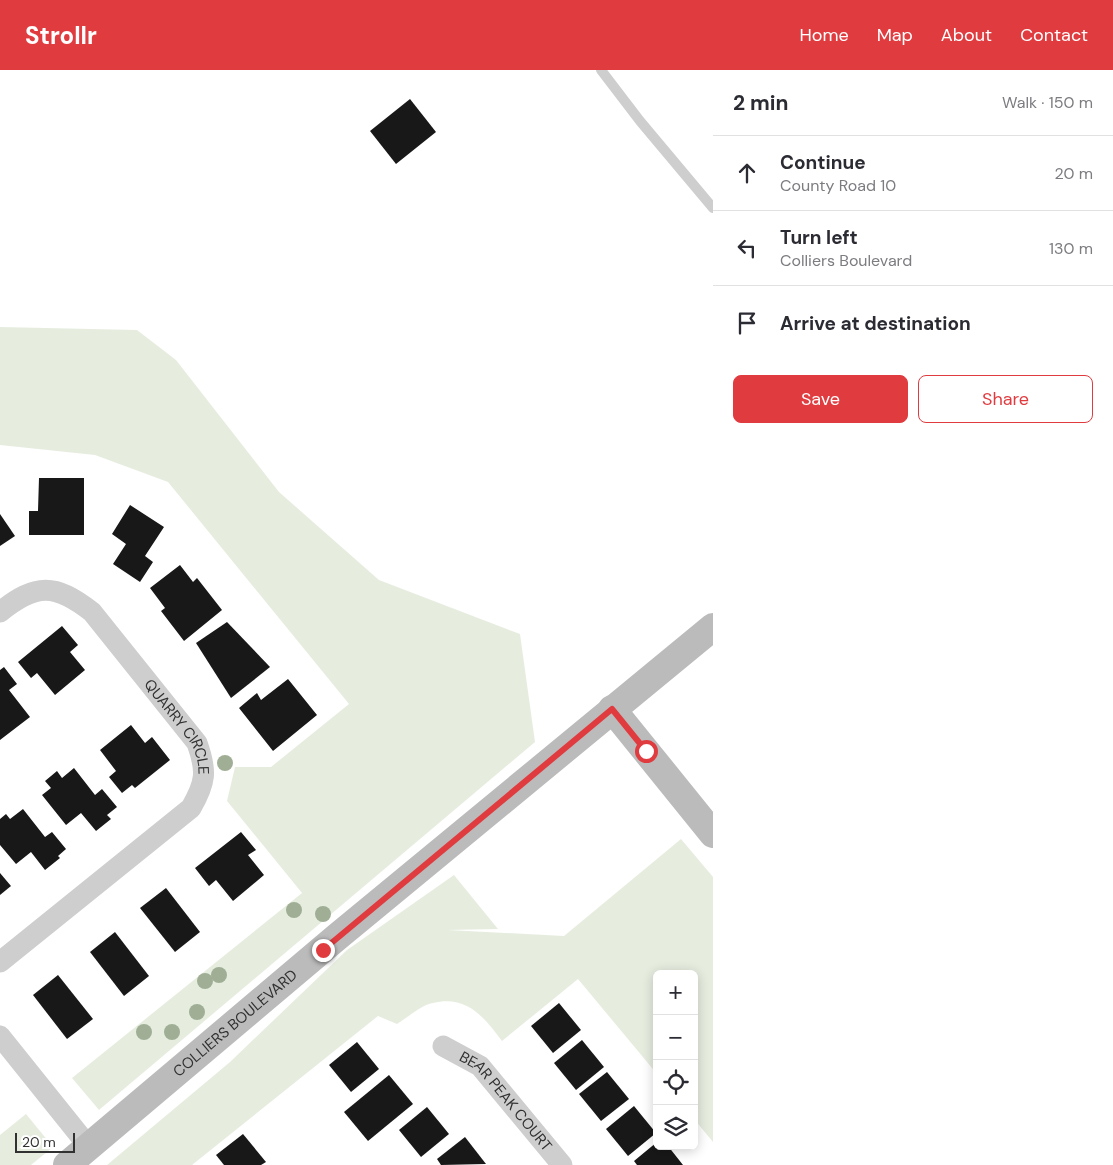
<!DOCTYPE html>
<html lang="en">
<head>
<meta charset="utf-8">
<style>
	:root { --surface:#fff; --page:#f2f2f3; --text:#2b2b33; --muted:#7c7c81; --line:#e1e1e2; --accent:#e03b3f }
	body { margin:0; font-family:"DM Sans",sans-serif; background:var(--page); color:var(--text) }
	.controls { position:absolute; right:15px; bottom:15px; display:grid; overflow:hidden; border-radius:8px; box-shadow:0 2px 12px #0003 }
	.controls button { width:45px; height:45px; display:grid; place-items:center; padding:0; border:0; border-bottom:1px solid var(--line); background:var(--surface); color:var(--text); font:25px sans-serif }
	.scale { position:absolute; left:15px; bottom:12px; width:60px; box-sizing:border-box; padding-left:5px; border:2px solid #313131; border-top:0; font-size:14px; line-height:18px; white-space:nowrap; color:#313131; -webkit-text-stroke:4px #fff; paint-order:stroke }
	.stop { position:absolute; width:15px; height:15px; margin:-11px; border:4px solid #e03b3f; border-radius:50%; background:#fff }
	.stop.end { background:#e03b3f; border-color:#fff; box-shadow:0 1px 5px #0008 }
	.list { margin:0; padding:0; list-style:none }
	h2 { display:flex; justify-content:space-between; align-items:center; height:65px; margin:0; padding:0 20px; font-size:21px }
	h2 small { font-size:16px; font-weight:400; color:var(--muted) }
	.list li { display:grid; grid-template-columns:32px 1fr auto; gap:15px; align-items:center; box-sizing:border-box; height:75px; padding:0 20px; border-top:1px solid var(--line) }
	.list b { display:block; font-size:19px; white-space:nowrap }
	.list p { margin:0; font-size:16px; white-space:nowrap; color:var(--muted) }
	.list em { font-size:16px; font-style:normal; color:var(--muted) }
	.actions { display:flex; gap:10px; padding:15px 20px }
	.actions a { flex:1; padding:11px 0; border:1px solid var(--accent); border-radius:8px; text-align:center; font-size:18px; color:var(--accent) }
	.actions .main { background:var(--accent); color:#fff }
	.icon { flex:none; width:28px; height:28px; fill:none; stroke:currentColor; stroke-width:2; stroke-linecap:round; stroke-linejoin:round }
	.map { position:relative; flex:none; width:713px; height:1095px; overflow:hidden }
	header { display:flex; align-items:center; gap:30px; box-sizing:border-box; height:70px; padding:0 25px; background:var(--accent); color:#fff }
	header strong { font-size:24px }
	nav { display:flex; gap:28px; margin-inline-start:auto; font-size:18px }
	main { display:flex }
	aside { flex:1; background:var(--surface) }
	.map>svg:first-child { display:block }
	.green { fill:#e6eddf }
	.building { fill:#181818 }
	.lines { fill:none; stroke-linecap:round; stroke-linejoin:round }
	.lane { stroke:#cecece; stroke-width:10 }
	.street { stroke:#cecece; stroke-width:21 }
	.secondary { stroke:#bbb; stroke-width:28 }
	.tree { fill:#a0ae95 }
	.route { stroke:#e03b3f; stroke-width:6 }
	.labels { text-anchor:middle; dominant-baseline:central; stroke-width:5; stroke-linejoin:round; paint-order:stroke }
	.street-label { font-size:15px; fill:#313131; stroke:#fff }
</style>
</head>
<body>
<header>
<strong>Strollr</strong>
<nav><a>Home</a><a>Map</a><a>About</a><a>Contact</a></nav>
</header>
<main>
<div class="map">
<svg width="713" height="1095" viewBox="0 0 713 1095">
	<rect width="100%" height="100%" fill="#fff"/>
	<g class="green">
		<path d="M0 257 137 260 176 290 279 422 379 510 520 564 535 672 99 1040 72 1008 302 823 227 731 235 697H271L349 634 168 412 95 385 0 375Z"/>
		<path d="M681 769 713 807V1072L694 1049V904H657V1004L578 909 502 971C484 947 467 925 433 933 421 935 407 948 397 954L378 946 192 1095H107L230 992 347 880 454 805 498 859 448 860 564 866Z"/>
		<path d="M26 1044 53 1077 31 1095H0V1065Z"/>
	</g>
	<g class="building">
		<path d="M410 29 436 62 396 94 370 61Z"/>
		<path d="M39 408H84V465H29V441H38Z"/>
		<path d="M130 435 164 457 145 486 153 492 140 512 113 494 126 474 112 464Z"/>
		<path d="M0 444 15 466 0 476Z"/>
		<path d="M180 495 193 512 197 508 222 540 184 571 161 541 165 538 150 518Z"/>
		<path d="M227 552 270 597 231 628 196 573Z"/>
		<path d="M62 556 78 575 70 582 85 600 55 625 37 603 31 608 18 592Z"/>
		<path d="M4 597 17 614 9 620 30 647 0 670V600Z"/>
		<path d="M288 609 317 645 273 681 239 638 257 623 261 630Z"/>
		<path d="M131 655 145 673 152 667 170 690 135 718 132 715 122 723 109 707 116 701 100 680Z"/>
		<path d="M74 698 95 725 102 719 117 737 107 745 111 749 96 761 81 743 66 755 42 725 51 718 45 711 57 701 62 708Z"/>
		<path d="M23 739 45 767 52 762 66 779 58 786 60 788 45 800 31 782 16 794 0 775V749L6 744 10 749Z"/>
		<path d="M241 762 256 780 248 785 264 805 233 831 216 810 209 816 195 798Z"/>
		<path d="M0 803 11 816 0 825Z"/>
		<path d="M166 818 200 862 175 882 140 838Z"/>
		<path d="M115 862 149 906 124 926 90 882Z"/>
		<path d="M58 905 93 949 67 969 33 925Z"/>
		<path d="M559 933 581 960 553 983 531 956Z"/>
		<path d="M582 970 604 997 576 1020 554 993Z"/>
		<path d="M357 972 379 999 351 1022 329 995Z"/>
		<path d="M607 1002 629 1029 601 1051 579 1024Z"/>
		<path d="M389 1005 413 1034 368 1071 344 1042Z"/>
		<path d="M634 1036 656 1063 628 1086 606 1059Z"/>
		<path d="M427 1037 449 1064 421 1087 399 1060Z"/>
		<path d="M243 1064 266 1092 261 1095H224L216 1085Z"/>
		<path d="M465 1067 486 1094 441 1095 437 1089Z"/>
		<path d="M657 1072V1076H668L683 1095H637L634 1091Z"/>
	</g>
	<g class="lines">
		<path class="lane" d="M601 0 640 51 713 138"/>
		<g class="street">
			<path id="s1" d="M0 542C36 513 55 513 92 542L197 673C207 701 206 712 191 738L0 892"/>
			<path d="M0 966 89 1077"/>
			<path id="s2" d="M443 976 480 996 562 1095"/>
		</g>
		<g class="secondary">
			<path d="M612 639 713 764"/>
			<path id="s3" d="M67 1095 337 867 713 557"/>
		</g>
	</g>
	<g class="tree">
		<circle cx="225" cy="693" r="8"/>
		<circle cx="294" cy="840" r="8"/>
		<circle cx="323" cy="844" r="8"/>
		<circle cx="219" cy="905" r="8"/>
		<circle cx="205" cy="911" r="8"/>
		<circle cx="197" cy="942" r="8"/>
		<circle cx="144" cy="962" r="8"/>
		<circle cx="172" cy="962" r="8"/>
	</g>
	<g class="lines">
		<path class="route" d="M323 880 612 639 646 681"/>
	</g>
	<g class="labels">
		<g class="street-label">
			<text stroke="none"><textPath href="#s1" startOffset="248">QUARRY CIRCLE</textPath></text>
			<text stroke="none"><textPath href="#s3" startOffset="220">COLLIERS BOULEVARD</textPath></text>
			<text stroke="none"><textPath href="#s2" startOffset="85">BEAR PEAK COURT</textPath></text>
		</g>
	</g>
</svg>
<div class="controls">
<button>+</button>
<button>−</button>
<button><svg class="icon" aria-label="locate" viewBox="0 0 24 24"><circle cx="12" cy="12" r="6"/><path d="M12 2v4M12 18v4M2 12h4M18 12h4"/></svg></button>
<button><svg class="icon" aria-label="layers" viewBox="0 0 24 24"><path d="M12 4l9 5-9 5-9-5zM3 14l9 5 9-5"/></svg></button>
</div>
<div class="scale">20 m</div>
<div class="stop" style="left:646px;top:681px"></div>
<div class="stop end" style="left:323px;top:880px"></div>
</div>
<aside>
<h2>2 min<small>Walk · 150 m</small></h2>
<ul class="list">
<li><svg class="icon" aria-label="ahead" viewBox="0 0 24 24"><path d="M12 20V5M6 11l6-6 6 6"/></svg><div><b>Continue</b><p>County Road 10</p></div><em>20 m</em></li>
<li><svg class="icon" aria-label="left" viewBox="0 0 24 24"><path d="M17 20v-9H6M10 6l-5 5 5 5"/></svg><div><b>Turn left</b><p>Colliers Boulevard</p></div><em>130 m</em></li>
<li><svg class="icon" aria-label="arrive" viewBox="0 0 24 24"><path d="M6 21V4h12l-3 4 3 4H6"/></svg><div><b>Arrive at destination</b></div></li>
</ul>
<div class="actions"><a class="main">Save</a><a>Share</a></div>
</aside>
</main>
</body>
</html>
